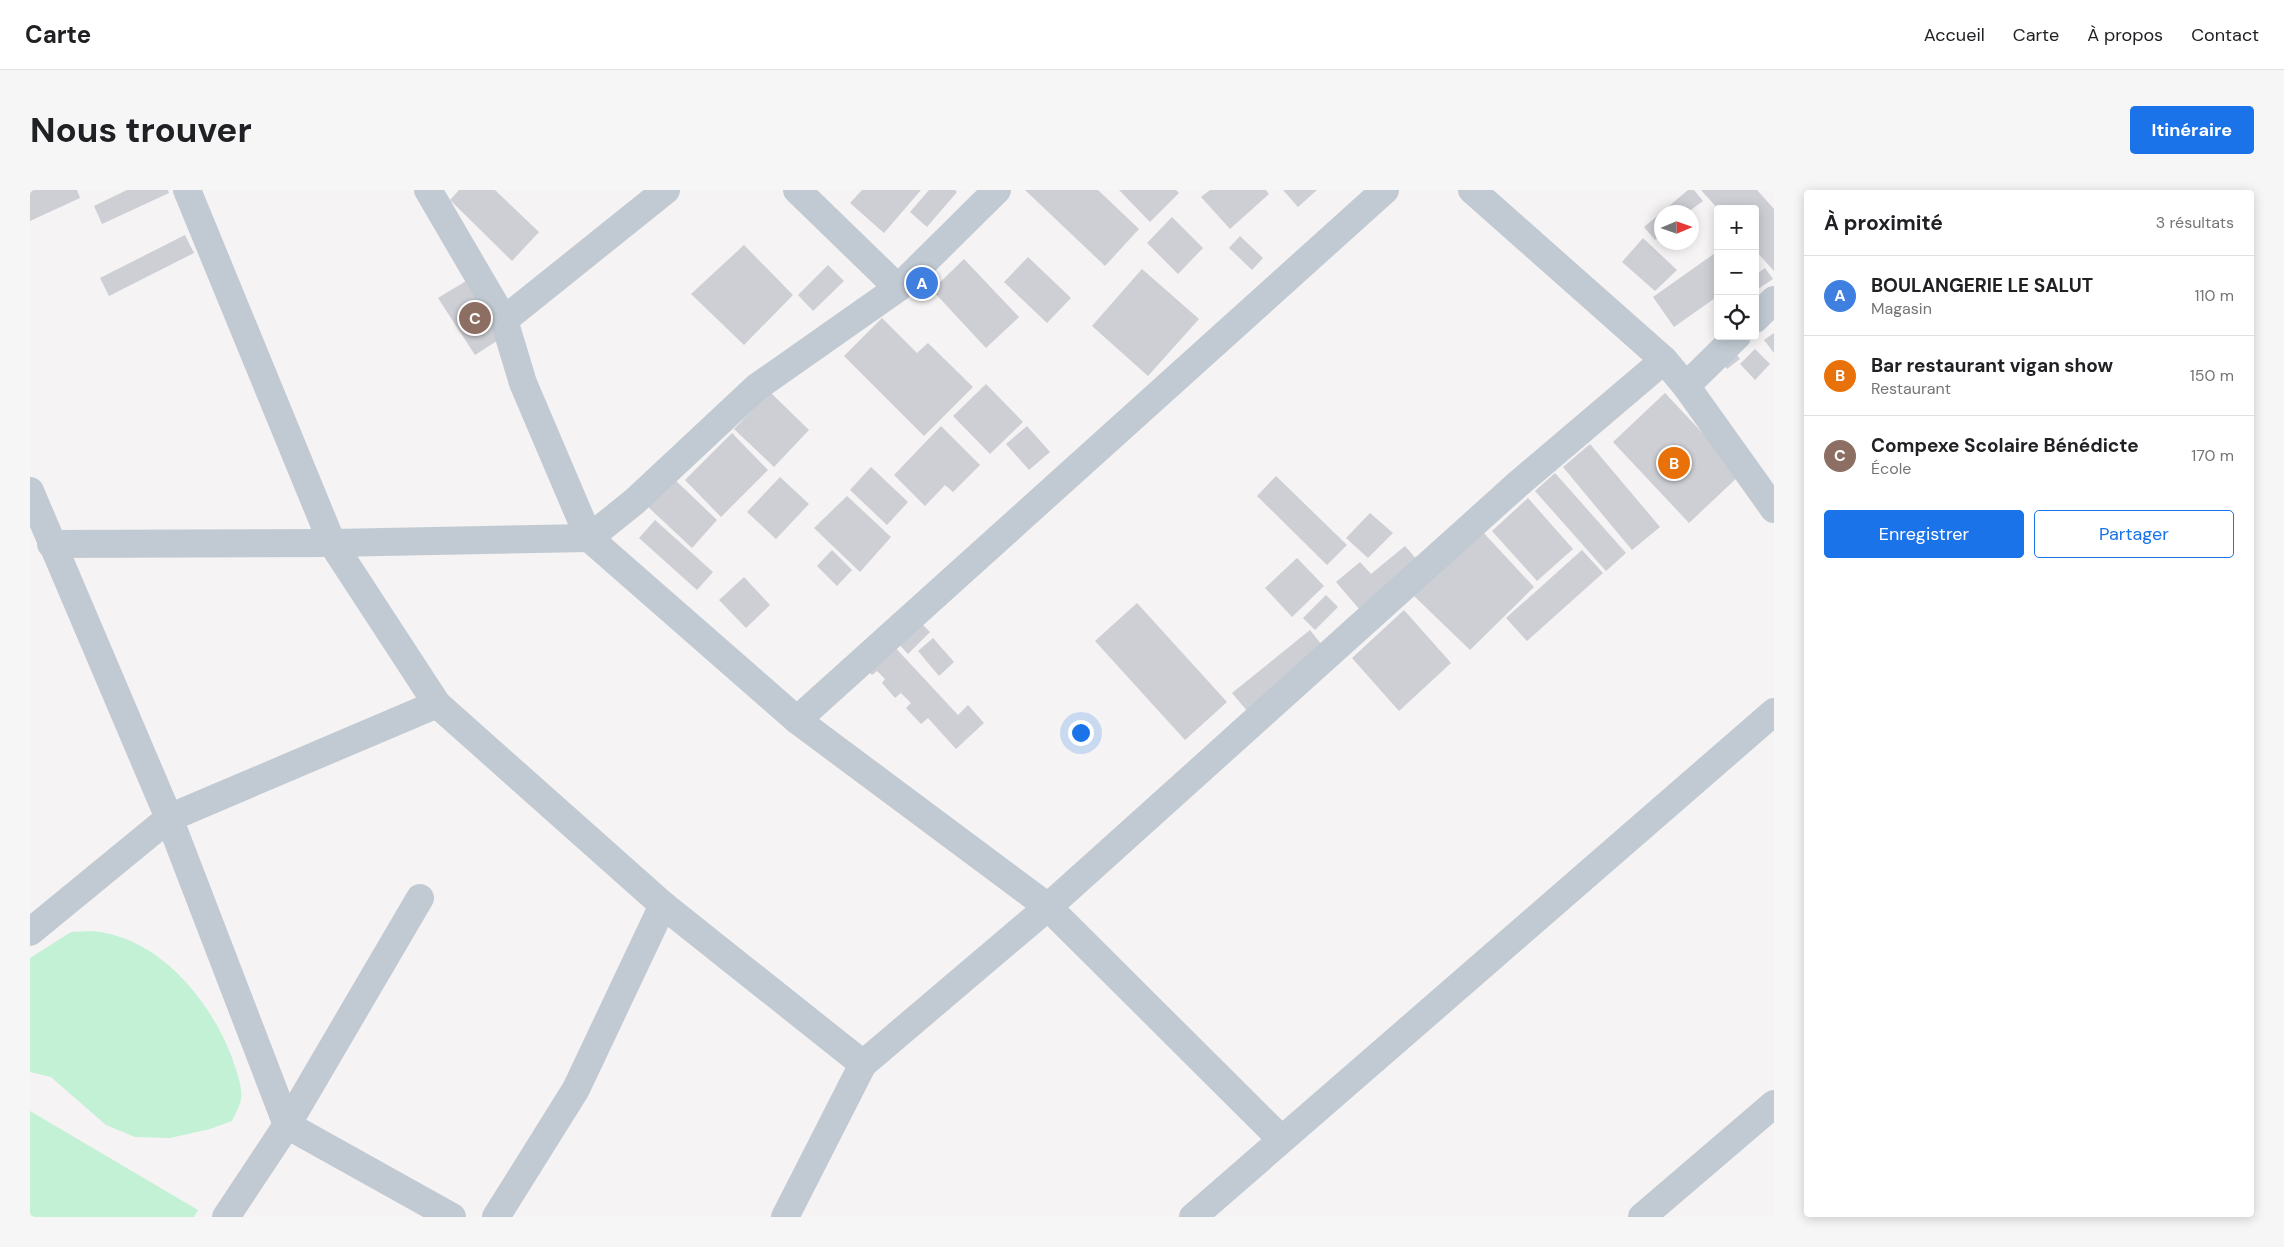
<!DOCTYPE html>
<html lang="fr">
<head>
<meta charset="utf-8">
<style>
	:root { --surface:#fff; --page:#f6f6f6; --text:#202124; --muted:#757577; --line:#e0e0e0; --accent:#1a73e8 }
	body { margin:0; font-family:"DM Sans",sans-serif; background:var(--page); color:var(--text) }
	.controls { position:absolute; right:15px; top:15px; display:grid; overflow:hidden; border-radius:5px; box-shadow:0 2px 12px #0003 }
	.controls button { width:45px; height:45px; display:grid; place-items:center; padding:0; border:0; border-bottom:1px solid var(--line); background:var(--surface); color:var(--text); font:25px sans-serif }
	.compass { position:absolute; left:1624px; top:15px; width:45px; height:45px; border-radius:50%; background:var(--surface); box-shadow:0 2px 12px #0003; rotate:88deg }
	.you { position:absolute; left:1050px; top:542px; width:18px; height:18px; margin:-12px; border:4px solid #fff; border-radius:50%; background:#1a73e8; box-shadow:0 0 0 8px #1a73e833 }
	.badge { display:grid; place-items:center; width:32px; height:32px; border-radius:50%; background:var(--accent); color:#fff; font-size:16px; font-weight:700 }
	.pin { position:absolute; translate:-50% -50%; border:2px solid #fff; box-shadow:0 1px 5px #0006 }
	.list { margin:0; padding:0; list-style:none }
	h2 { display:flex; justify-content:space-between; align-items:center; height:65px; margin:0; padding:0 20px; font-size:21px }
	h2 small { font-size:16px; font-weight:400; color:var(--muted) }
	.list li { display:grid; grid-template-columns:32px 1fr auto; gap:15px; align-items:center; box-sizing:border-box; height:80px; padding:0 20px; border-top:1px solid var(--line) }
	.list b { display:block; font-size:19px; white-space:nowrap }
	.list p { margin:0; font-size:16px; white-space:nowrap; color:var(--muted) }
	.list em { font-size:16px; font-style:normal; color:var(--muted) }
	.actions { display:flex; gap:10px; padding:15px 20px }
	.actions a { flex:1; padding:11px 0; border:1px solid var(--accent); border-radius:5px; text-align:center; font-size:18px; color:var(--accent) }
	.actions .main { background:var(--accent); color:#fff }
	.icon { flex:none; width:28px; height:28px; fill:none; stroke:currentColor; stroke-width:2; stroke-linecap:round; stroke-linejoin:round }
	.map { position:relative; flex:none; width:1744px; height:1027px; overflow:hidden; border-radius:5px }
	header { display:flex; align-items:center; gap:30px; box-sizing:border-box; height:70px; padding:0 25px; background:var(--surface); border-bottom:1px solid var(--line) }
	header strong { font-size:24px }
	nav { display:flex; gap:28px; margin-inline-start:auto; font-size:18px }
	.intro { display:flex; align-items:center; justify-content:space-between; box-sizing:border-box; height:120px; padding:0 30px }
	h1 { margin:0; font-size:35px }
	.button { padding:12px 22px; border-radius:5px; background:var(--accent); color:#fff; font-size:18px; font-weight:700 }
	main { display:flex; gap:30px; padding:0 30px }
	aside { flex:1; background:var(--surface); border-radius:5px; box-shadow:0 2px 12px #0003 }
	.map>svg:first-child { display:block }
	.green { fill:#c3f1d5 }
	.building { fill:#cdcfd5 }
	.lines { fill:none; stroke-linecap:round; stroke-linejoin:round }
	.minor { stroke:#c1cad2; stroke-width:28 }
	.tertiary { stroke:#c1cad2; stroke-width:28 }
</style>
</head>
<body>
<header>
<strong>Carte</strong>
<nav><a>Accueil</a><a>Carte</a><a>À propos</a><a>Contact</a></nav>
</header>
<div class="intro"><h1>Nous trouver</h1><a class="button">Itinéraire</a></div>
<main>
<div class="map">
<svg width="1744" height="1027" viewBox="0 0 1744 1027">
	<rect width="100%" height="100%" fill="#f5f3f3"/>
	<g class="green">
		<path d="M62 741C128 747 178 807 201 865 205 877 213 896 211 909 210 916 205 924 202 931L180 939 140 948 105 947 76 935 21 887 0 882V768L41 742Z"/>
		<path d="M0 921 168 1020 164 1027H0Z"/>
	</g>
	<g class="building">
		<path d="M0 0H47L50 8 0 31Z"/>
		<path d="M97 0H138L139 3 72 34 64 16Z"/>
		<path d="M429 0H465L509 42 482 71 420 10Z"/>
		<path d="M832 0H891L854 43 820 13Z"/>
		<path d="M899 0H925L927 2 897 37 880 22Z"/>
		<path d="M995 0H1068L1109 39 1075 76Z"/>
		<path d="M1089 0H1146L1149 3 1120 32Z"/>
		<path d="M1180 0H1236L1239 4 1200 39 1171 7Z"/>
		<path d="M1253 0H1287L1268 17Z"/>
		<path d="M1658 0H1664L1673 11 1658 22H1632V44L1625 50 1614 37Z"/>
		<path d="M1671 0H1727L1744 19V81L1725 60V19H1688Z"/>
		<path d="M1142 27 1173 58 1148 84 1117 53Z"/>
		<path d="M155 45 164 63 79 106 70 88Z"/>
		<path d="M1210 46 1233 68 1222 80 1199 58Z"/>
		<path d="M1613 48 1647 80 1625 101 1592 72Z"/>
		<path d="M714 55 763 105 714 155 661 104Z"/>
		<path d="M1688 61V106L1644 137 1623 107Z"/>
		<path d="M998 67 1041 108 1017 133 974 92Z"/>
		<path d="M934 69 989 127 956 158 902 100Z"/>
		<path d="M798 75 814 91 783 121 768 105Z"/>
		<path d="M1735 78 1743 89 1725 101V85Z"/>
		<path d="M1112 79 1169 129 1118 186 1062 136Z"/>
		<path d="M441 88 476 145 445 165 408 108Z"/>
		<path d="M852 128 887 163 898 153 943 197 894 246 814 166Z"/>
		<path d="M1744 143V163L1734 150Z"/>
		<path d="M1725 159 1740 174 1725 190 1710 174Z"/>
		<path d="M1703 160 1710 169 1697 179 1690 170Z"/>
		<path d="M956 194 993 232 960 264 923 226Z"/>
		<path d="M740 202 779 240 744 277 704 239Z"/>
		<path d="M1635 203 1711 284 1659 333 1583 252Z"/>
		<path d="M911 236 950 275 923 302 915 295 895 316 864 285Z"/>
		<path d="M997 236 1020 262 999 280 976 254Z"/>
		<path d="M702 243 738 280 691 327 655 290Z"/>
		<path d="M1560 254 1630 337 1602 360 1533 277Z"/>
		<path d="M841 277 878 312 857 335 820 300Z"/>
		<path d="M1525 283 1596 363 1576 381 1505 301Z"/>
		<path d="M1246 286 1317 355 1297 375 1227 306Z"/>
		<path d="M642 287 687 330 662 358 616 315Z"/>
		<path d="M750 287 779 314 746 349 717 322Z"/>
		<path d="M817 306 861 347 830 382 784 338Z"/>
		<path d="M1498 308 1543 359 1507 391 1462 341Z"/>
		<path d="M1340 323 1363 343 1338 368 1316 348Z"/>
		<path d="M625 330 683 382 667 400 609 348Z"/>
		<path d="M1451 340 1504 397 1440 460 1383 405Z"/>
		<path d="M1375 356 1388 371 1330 420 1306 392 1330 372 1341 384Z"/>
		<path d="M802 360 822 380 807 396 787 376Z"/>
		<path d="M1552 360 1573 383 1497 451 1476 428Z"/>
		<path d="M1267 368 1294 396 1262 427 1235 398Z"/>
		<path d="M714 387 740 415 716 438 689 410Z"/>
		<path d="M1296 405 1308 417 1285 440 1273 428Z"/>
		<path d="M1107 413 1197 512 1155 550 1065 451Z"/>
		<path d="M1374 420 1421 473 1369 521 1322 468Z"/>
		<path d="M887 429 900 442 878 464 865 450Z"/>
		<path d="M1280 440 1295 459 1218 522 1202 503Z"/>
		<path d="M903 448 924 472 909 486 888 461Z"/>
		<path d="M860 452 928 525 938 515 954 533 926 559 898 528 891 534 876 518 881 513 871 503 865 508 852 493 855 489 847 481 842 485 834 477Z"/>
	</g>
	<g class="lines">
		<g class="minor">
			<path d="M157 0 302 353 407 514 633 715 833 874"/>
			<path d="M398 0 474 130 493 193 559 348 767 530 1018 717 1251 949"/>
			<path d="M767 0 868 98"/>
			<path d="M1725 129 1744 110"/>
			<path d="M474 130 636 0"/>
			<path d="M1656 196 1707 146"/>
			<path d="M0 301 139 628 257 935 422 1027"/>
			<path d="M21 354 302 353 559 348 605 311 727 197 868 98 967 0"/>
			<path d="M767 530 1355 0"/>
			<path d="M0 742 139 628 407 514"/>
			<path d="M196 1027 257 935 390 708"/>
			<path d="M466 1027 546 899 633 715"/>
			<path d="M755 1027 833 874 1018 717 1488 294 1634 170"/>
			<path d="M1612 1027 1744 914"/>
		</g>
		<g class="tertiary">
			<path d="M1442 0 1634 170 1656 196 1744 319"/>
			<path d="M1163 1027 1744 522"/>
		</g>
	</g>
</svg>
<div class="controls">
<button>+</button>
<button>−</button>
<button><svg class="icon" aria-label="locate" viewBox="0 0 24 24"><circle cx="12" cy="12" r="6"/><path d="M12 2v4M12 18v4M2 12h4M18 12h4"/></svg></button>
</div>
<svg class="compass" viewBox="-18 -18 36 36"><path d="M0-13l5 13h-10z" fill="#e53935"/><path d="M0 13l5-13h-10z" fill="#757577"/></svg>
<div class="you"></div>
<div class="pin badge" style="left:892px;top:93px;background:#3f7fe0">A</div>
<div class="pin badge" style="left:1644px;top:273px;background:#e8710a">B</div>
<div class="pin badge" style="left:445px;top:128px;background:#8d6e63">C</div>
</div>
<aside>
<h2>À proximité<small>3 résultats</small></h2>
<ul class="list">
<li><span class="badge" style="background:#3f7fe0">A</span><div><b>BOULANGERIE LE SALUT</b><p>Magasin</p></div><em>110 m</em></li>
<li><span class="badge" style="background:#e8710a">B</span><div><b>Bar restaurant vigan show</b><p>Restaurant</p></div><em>150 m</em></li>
<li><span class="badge" style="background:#8d6e63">C</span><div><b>Compexe Scolaire Bénédicte</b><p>École</p></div><em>170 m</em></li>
</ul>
<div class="actions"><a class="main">Enregistrer</a><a>Partager</a></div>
</aside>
</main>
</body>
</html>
